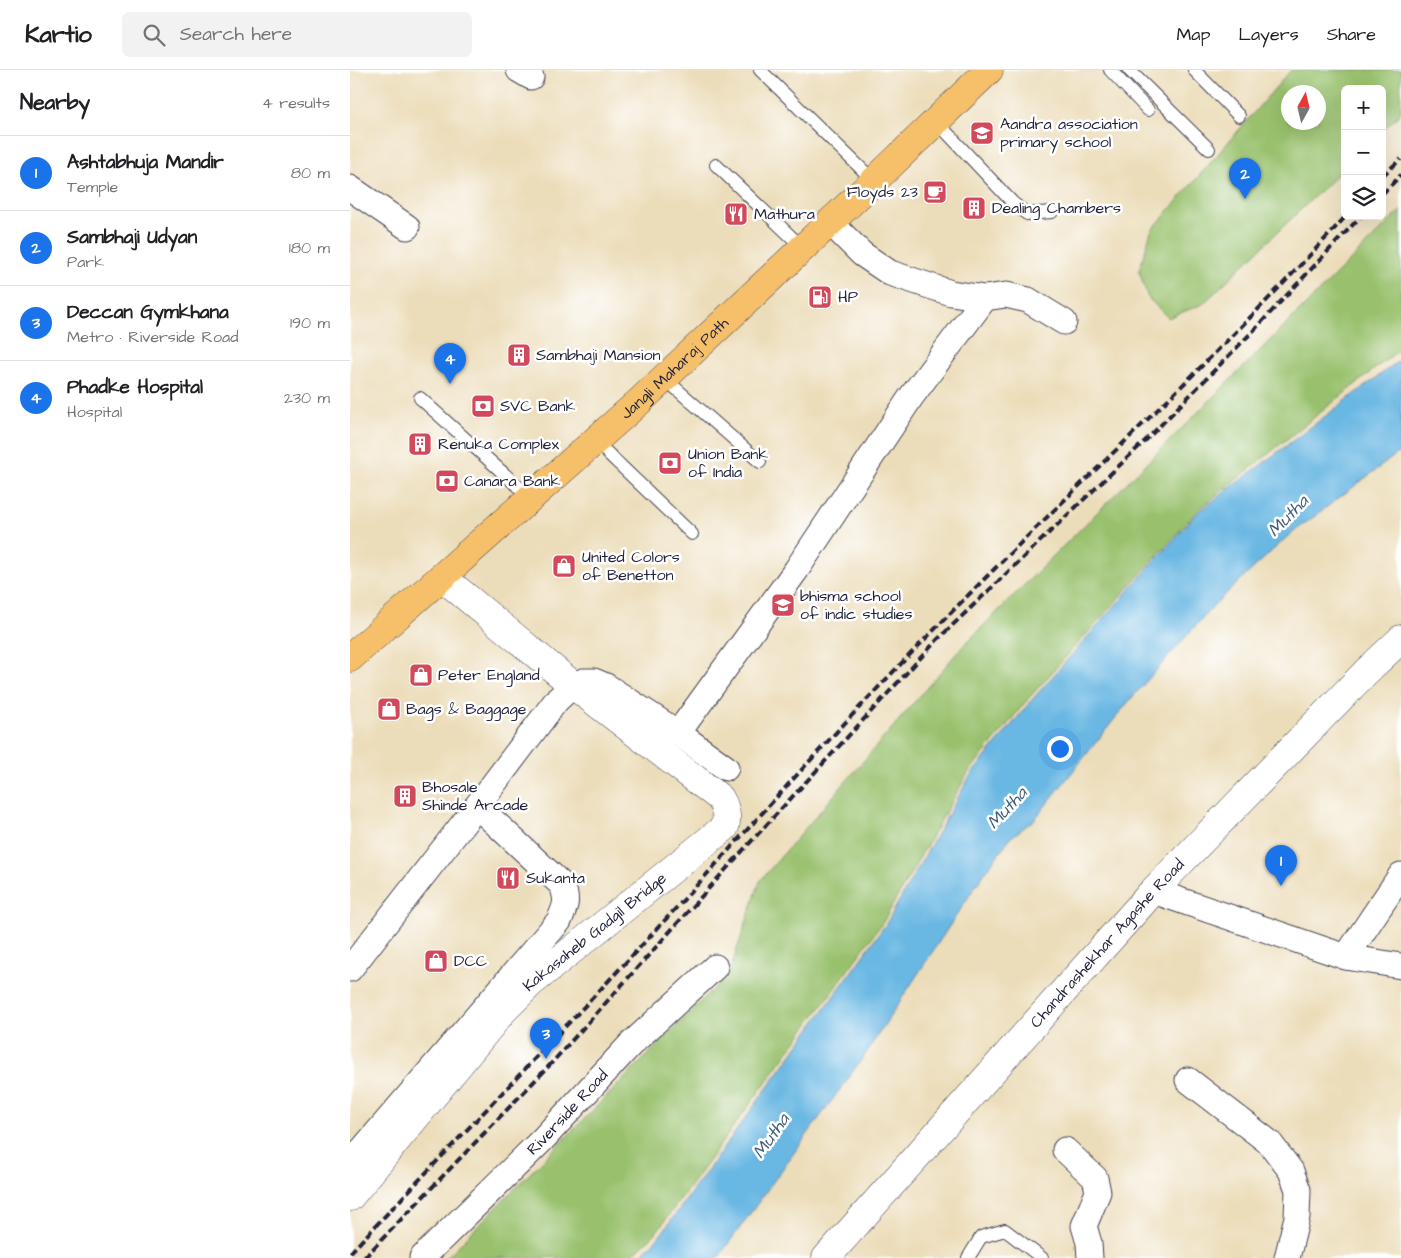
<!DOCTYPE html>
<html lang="en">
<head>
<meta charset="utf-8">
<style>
	:root { --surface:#fff; --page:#f2f2f2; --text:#202124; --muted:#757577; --line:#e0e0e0; --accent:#1a73e8 }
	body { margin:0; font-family:"Architects Daughter",sans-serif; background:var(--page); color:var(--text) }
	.controls { position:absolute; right:15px; top:15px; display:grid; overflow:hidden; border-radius:8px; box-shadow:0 5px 20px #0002 }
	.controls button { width:45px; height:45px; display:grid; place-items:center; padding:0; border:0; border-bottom:1px solid var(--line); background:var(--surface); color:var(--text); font:25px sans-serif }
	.compass { position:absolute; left:931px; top:15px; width:45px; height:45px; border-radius:50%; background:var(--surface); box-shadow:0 5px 20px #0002; rotate:8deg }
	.you { position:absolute; left:709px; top:678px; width:18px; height:18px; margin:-12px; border:4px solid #fff; border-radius:50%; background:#1a73e8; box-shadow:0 0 0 8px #1a73e833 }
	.badge { display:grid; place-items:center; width:32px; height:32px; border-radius:50%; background:var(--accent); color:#fff; font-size:16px; font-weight:700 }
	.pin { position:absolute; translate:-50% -41px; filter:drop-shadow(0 1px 2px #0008) }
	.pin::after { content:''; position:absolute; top:26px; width:18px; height:15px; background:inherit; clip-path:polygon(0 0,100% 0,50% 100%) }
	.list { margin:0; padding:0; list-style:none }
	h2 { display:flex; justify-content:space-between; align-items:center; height:65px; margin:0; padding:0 20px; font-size:21px }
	h2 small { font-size:16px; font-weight:400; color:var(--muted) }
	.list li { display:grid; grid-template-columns:32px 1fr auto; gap:15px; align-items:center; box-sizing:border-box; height:75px; padding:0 20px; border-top:1px solid var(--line) }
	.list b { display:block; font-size:19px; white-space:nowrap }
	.list p { margin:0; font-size:16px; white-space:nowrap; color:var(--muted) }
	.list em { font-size:16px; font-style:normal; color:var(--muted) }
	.icon { flex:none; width:28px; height:28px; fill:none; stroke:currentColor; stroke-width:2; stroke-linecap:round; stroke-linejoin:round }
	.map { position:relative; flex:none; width:1051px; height:1188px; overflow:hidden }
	header { display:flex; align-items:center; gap:30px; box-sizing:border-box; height:70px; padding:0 25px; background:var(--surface); border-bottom:1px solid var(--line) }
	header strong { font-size:24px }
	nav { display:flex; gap:28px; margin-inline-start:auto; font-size:18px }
	.search { width:350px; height:45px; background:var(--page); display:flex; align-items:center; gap:12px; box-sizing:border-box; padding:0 18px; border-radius:8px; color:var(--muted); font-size:19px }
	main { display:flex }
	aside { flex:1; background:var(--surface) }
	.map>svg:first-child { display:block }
	.green { fill:#99c16d; stroke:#5e7254; fill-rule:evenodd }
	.water { fill:#69b7e3; stroke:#466c8f }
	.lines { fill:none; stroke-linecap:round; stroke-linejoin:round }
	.service-casing { stroke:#403e4e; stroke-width:14 }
	.minor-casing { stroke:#403e4e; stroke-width:27 }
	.tertiary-casing { stroke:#403e4e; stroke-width:29 }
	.primary-casing { stroke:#403e4e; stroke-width:29 }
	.service { stroke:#fff; stroke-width:12 }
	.minor { stroke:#fff; stroke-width:25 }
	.tertiary { stroke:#fff; stroke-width:28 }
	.primary { stroke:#f6c06b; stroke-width:28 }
	.rail { stroke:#22223b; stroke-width:4; stroke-dasharray:8 4; stroke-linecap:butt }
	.labels { text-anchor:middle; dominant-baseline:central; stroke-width:5; stroke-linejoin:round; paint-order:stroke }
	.poi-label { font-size:16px; fill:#22223b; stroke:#fff; text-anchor:start }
	.street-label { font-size:16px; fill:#22223b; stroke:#fff }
	.water-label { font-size:18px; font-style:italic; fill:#3e5e7e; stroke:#fff }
</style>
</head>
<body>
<header>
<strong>Kartio</strong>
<div class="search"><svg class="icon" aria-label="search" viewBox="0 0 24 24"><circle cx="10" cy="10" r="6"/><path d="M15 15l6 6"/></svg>Search here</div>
<nav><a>Map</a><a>Layers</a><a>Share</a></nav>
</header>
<main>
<aside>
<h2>Nearby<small>4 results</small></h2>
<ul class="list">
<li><span class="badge">1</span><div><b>Ashtabhuja Mandir</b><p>Temple</p></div><em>80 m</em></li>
<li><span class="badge">2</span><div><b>Sambhaji Udyan</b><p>Park</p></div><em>180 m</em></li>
<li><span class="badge">3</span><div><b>Deccan Gymkhana</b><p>Metro · Riverside Road</p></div><em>190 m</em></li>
<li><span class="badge">4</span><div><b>Phadke Hospital</b><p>Hospital</p></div><em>230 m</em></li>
</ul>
</aside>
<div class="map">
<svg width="1051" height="1188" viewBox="0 0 1051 1188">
	<rect width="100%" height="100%" fill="#fff"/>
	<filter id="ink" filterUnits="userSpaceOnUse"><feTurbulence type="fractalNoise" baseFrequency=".02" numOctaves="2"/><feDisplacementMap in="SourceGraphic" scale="10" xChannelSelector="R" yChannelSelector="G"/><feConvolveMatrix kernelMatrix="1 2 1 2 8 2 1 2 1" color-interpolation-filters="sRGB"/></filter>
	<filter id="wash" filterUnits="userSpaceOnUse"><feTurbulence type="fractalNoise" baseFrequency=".0096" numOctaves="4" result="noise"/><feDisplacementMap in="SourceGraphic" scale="20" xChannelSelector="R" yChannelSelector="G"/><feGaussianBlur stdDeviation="1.12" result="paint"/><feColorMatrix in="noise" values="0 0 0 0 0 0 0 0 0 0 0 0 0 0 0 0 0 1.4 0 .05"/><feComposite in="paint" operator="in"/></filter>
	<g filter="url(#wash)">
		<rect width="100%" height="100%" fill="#ecddba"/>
		<g class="green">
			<path d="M941 0H1051V43L1032 61V19H995V97L853 234 818 248 798 228 789 201 801 161ZM938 22H968V52H938Z"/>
			<path d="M1051 140V278L847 441 678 629 618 703 533 852 305 1164 279 1188H96L379 903 410 811 612 577Z"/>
		</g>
		<path class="water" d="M1051 289V381L937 467 864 535 779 631 684 750 660 768 627 814 514 986 368 1188H287L309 1167 536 854 620 706 680 632 847 443Z"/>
	</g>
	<g filter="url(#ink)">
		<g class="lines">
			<g class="service-casing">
				<g id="service">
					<path d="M410 0 524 111"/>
					<path d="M760 0 798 40"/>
					<path d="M779 0 859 79"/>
					<path d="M844 0 889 46"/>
					<path d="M586 51 663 133 677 144 702 142"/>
					<path d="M366 95 453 178"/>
					<path d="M314 308 410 392"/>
					<path d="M70 328 181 428"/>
					<path d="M245 371 342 464"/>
					<path d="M618 1188 631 1167 655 1160 692 1188"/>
				</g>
			</g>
			<g class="minor-casing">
				<g id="minor">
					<path d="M169 0 181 7"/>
					<path d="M0 118 57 157"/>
					<path d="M480 152 512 184 540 203 601 223 635 228 656 225 678 230 714 252"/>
					<path d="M328 663 447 499 561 327 635 228"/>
					<path d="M803 821 996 887 1051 896"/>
					<path d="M996 887 1051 805"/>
					<path d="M0 899 127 736 206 631 223 615 233 611H244L256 616 328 663 376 698"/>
					<path d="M838 1010 920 1073 941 1101 948 1120 947 1147 937 1188"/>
					<path d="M715 1080 745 1108 748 1122 734 1156 739 1173 740 1188"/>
					<path d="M0 1094 209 851C216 835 218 831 212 815L127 736"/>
					<path id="s1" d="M72 1188 192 1070 280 975 365 897"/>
				</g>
			</g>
			<g class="tertiary-casing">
				<g id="tertiary">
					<path id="s2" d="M0 1127 153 941 181 913 375 757C378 746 376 738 370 728L223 615 92 507"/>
					<path id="s3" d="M476 1188 803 821 1016 602 1051 569"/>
				</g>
			</g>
			<g class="primary-casing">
				<g id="primary">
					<path id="s4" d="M0 588 291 330 524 111 639 0"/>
				</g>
			</g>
			<use href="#service" class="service"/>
			<use href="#minor" class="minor"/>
			<use href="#tertiary" class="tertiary"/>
			<use href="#primary" class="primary"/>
			<g class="rail">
				<path d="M1032 106 1051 89"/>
				<path d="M1032 124 1051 105"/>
				<path d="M0 1183C97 1080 196 978 293 874 390 769 483 662 583 561 719 421 865 291 996 146"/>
				<path d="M14 1188 198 997 396 777 587 570 797 369 907 257 1011 146"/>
			</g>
		</g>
	</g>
	<defs>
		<g id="school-square" transform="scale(1.25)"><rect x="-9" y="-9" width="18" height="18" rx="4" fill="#d1495b" stroke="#fff"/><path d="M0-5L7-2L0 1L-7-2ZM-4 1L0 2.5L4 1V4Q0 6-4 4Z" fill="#fff"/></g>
		<g id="cafe-square" transform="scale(1.25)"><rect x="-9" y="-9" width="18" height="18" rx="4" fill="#d1495b" stroke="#fff"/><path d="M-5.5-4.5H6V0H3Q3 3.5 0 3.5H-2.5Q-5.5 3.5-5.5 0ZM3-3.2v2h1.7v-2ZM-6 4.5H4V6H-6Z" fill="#fff"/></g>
		<g id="building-square" transform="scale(1.25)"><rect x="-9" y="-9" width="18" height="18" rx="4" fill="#d1495b" stroke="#fff"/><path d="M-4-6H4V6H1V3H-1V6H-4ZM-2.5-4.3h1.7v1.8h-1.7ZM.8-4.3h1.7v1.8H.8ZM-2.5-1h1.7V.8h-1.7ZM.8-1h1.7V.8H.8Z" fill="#fff"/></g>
		<g id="restaurant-square" transform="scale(1.25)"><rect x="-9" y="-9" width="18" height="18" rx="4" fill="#d1495b" stroke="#fff"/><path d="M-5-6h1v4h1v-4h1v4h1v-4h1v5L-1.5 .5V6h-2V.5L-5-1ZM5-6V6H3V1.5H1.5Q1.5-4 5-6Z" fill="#fff"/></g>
		<g id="fuel-square" transform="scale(1.25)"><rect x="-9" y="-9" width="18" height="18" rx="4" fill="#d1495b" stroke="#fff"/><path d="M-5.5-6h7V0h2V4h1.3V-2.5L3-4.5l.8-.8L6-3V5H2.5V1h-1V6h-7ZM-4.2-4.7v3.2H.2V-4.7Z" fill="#fff"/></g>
		<g id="bank-square" transform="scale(1.25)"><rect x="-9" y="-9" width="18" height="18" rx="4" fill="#d1495b" stroke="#fff"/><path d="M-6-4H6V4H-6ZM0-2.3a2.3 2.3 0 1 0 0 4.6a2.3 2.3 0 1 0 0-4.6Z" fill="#fff"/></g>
		<g id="shop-square" transform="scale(1.25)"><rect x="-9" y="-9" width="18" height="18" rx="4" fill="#d1495b" stroke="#fff"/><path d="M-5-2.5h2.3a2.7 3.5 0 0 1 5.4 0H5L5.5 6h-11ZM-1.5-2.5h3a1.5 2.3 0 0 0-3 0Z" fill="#fff"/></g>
	</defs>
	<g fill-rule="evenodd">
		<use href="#school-square" x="632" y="63"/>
		<use href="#cafe-square" x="585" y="122"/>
		<use href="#building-square" x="624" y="138"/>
		<use href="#restaurant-square" x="386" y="144"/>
		<use href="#fuel-square" x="470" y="227"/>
		<use href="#building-square" x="169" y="285"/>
		<use href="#bank-square" x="133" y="336"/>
		<use href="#building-square" x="70" y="374"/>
		<use href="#bank-square" x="320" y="393"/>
		<use href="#bank-square" x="97" y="411"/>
		<use href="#shop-square" x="214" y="496"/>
		<use href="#school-square" x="433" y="535"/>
		<use href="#shop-square" x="71" y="605"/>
		<use href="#shop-square" x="39" y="639"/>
		<use href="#building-square" x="55" y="726"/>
		<use href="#restaurant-square" x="158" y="808"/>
		<use href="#shop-square" x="86" y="891"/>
	</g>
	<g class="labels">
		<g class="poi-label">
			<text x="650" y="54">Aandra association<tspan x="650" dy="18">primary school</tspan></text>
			<text x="568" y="122" text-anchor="end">Floyds 23</text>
			<text x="642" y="138">Dealing Chambers</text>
			<text x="404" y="144">Mathura</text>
			<text x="488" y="227">HP</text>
			<text x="186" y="285">Sambhaji Mansion</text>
			<text x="150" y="336">SVC Bank</text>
			<text x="88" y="374">Renuka Complex</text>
			<text x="338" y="384">Union Bank<tspan x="338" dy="18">of India</tspan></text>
			<text x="114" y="411">Canara Bank</text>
			<text x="232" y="487">United Colors<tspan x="232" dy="18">of Benetton</tspan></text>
			<text x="450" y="526">bhisma school<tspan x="450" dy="18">of indic studies</tspan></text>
			<text x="88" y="605">Peter England</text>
			<text x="56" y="639">Bags &amp; Baggage</text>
			<text x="72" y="717">Bhosale<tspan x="72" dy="18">Shinde Arcade</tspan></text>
			<text x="176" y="808">Sukanta</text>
			<text x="104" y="891">DCC</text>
		</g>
		<g class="street-label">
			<text stroke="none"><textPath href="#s4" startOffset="435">Jangli Maharaj Path</textPath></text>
			<text stroke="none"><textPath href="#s2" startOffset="362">Kakasaheb Gadgil Bridge</textPath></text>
			<text stroke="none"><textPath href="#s3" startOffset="422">Chandrashekhar Agashe Road</textPath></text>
			<text stroke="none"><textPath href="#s1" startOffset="206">Riverside Road</textPath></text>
		</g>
		<g class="water-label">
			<text transform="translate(938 446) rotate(-46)">Mutha</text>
			<text transform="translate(657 738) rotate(-47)">Mutha</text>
			<text transform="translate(421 1066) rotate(-55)">Mutha</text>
		</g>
	</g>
</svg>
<div class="controls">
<button>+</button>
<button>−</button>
<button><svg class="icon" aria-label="layers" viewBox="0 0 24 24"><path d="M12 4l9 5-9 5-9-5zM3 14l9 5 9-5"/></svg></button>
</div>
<svg class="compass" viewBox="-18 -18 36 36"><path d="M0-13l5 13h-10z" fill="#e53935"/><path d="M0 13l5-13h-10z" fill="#757577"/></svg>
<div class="you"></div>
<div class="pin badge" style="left:931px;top:816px">1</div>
<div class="pin badge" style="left:895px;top:129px">2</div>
<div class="pin badge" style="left:196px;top:989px">3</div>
<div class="pin badge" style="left:100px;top:314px">4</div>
</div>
</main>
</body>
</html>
